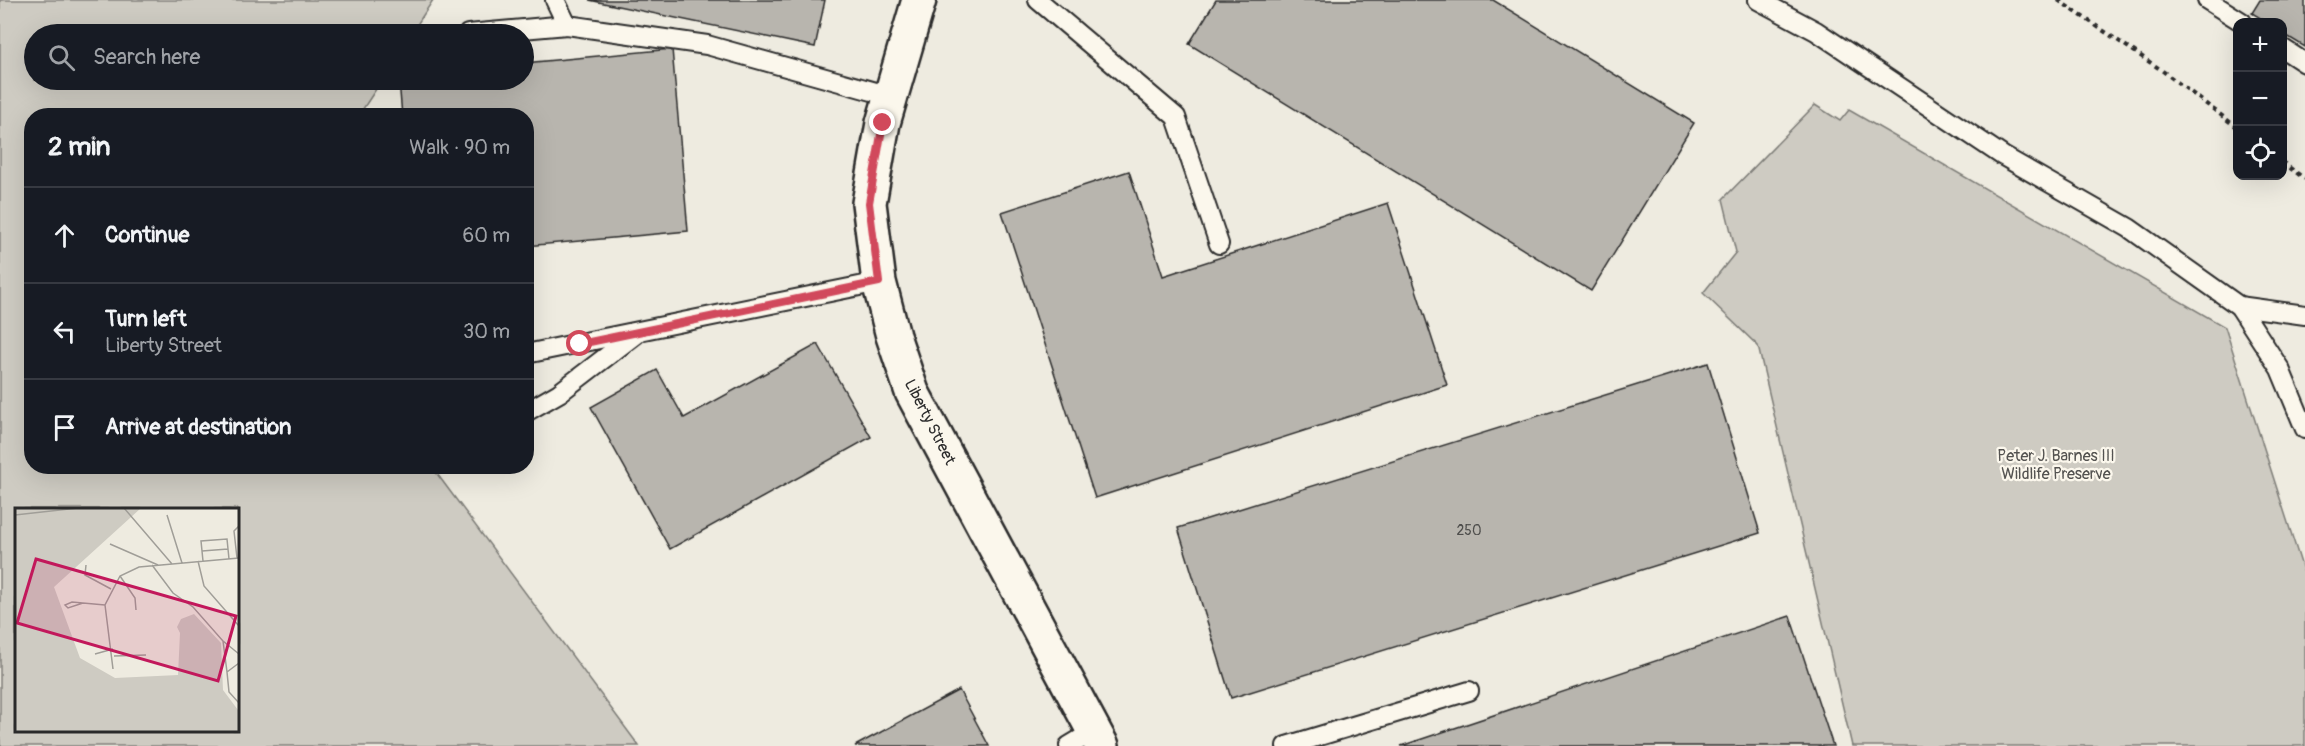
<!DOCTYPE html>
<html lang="en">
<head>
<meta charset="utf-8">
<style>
	:root { --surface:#171b24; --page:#20242c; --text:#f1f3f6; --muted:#9ea1a6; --line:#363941 }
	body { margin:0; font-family:Pangolin,sans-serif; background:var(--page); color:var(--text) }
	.controls { position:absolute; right:18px; top:18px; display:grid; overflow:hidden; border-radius:12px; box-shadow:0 6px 24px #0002 }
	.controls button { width:54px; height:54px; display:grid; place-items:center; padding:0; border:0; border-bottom:2px solid var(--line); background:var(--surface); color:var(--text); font:30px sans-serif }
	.stop { position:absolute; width:18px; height:18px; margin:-14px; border:4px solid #d1495b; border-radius:50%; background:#fff }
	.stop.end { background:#d1495b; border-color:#fff; box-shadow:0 2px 6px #0008 }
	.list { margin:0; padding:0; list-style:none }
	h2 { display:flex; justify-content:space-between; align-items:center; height:78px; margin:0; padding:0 24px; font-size:26px }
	h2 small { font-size:20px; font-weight:400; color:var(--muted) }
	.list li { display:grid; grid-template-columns:39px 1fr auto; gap:18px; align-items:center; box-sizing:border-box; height:96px; padding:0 24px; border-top:2px solid var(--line) }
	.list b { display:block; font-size:22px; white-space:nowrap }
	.list p { margin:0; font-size:20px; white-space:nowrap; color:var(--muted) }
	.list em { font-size:20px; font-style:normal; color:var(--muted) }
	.icon { flex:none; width:33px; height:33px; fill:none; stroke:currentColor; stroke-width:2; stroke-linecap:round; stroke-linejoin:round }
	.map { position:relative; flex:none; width:2305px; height:746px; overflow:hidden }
	.search { position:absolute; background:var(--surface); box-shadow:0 6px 24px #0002; left:24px; top:24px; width:510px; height:66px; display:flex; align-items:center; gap:15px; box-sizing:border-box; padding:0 21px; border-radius:33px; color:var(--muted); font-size:22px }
	.panel { position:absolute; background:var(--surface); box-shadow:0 6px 24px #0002; left:24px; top:108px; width:510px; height:366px; border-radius:24px }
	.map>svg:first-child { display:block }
	.green { fill:#cecbc2; stroke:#7c7b76; stroke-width:1.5; fill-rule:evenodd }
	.building { fill:#b8b5ae; stroke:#2b2b2b; stroke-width:1.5 }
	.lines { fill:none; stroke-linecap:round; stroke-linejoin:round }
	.service-casing { stroke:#2b2b2b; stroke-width:22 }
	.minor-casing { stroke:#2b2b2b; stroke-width:38 }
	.path { stroke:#2b2b2b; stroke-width:4; stroke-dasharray:4.5 4.5; stroke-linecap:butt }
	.service { stroke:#fbf7ec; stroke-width:18 }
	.minor { stroke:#fbf7ec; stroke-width:33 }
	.route { stroke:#d1495b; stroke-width:8 }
	.labels { text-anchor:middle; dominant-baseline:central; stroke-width:4.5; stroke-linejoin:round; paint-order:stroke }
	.number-label { font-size:14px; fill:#4e4e4c }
	.street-label { font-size:16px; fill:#2b2b2b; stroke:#fbf7ec }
	.park-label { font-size:16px; fill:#545351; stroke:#fbf7ec }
	.inset-road { fill:none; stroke:#a09e98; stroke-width:1.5 }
	.view { fill:#c2185b; fill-opacity:0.15; stroke:#c2185b; stroke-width:3 }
	.inset-edge { fill:none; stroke:#2b2b2b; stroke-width:3 }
</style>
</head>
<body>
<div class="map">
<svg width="2305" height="746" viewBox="0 0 2305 746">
	<rect width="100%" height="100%" fill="#eeebe0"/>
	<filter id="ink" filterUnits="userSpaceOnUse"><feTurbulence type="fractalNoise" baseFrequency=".0167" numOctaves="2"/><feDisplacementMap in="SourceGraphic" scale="12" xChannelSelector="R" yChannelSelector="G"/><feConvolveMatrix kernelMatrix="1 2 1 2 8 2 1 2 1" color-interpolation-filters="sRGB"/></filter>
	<g filter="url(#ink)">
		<g class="green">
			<path d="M0 0H433L411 34H34V80H382L359 115 32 116V466L432 467 639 746H0ZM16 509H237V730H16Z"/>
			<path d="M1815 105 1840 121 1849 110 2225 327 2305 576V746H1852L1758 346 1703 293 1736 252 1723 199Z"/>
		</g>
		<g class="building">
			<path d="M589 0H825L815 47Z"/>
			<path d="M1216 0H1493L1694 123 1591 291 1189 44Z"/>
			<path d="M2260 0H2305V47L2282 33V22H2267L2252 13Z"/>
			<path d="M672 49 688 231 526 246V116H402L399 80H524V63Z"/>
			<path d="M1129 171 1163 276 1388 203 1447 385 1095 498 1002 212Z"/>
			<path d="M818 344 871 437 670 549 591 407 657 370 684 418Z"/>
			<path d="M1708 363 1760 533 1231 698 1178 528Z"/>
			<path d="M1790 616 1833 746H1401Z"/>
			<path d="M959 690 989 746H855Z"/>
		</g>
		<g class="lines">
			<g class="service-casing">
				<g id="service">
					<path d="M555 0 567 25 707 45 890 96"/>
					<path d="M1038 0 1176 117 1219 244"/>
					<path d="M1758 0 1816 31 2003 156 2129 228 2239 306 2280 369 2305 429"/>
					<path d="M2207 0 2242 22"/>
					<path d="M468 34 567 25"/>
					<path d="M2282 48 2305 63"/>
					<path d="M2239 306 2305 315"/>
					<path d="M526 354 879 282"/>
					<path d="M526 412 559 393 636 334"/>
					<path d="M1069 746 1094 731"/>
					<path d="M1286 746 1469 691"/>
				</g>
			</g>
			<g class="minor-casing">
				<path id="minor" d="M919 0 883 123 869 203 879 282 893 336 912 392 1102 746"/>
			</g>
			<g class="path">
				<path d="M2058 0 2160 69 2238 128"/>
				<path d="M2282 162 2305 179"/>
			</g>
			<use href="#service" class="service"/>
			<use href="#minor" class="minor"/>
		</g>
	</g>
	<g class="lines" filter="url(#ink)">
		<path class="route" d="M580 344 879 282 869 203 883 123"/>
	</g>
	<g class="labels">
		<g class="number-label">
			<text x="1469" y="530">250</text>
		</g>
		<g class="street-label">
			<text transform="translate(930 422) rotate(63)">Liberty Street</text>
		</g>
		<g class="park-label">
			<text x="2056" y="456">Peter J. Barnes III<tspan x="2056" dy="18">Wildlife Preserve</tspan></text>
		</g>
	</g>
	<g transform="translate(15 508)">
		<rect width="224" height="224" fill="#eeebe0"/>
		<path d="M0 0H126L39 79 65 150 100 170 163 167 165 125 162 119 166 111 179 106 206 135 208 182 223 202V223H0Z" fill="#cecbc2"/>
		<path class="inset-road" d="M109 0 157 56M0 7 63 0M152 7 167 55M95 36 143 57M187 43 213 41M222 50 219 23 224 18M183 53 189 78 224 118M188 53 186 33 212 31 214 51M71 57 70 67 96 81M137 57 158 85 178 99 208 133 212 164M105 68 120 90 121 102M68 95 53 100 50 97 57 94 90 97M208 133 224 146M80 146 98 141M99 148 131 147M224 155 212 164 214 184 224 195M98 161 90 97 105 68 124 59 224 50"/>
		<path class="view" d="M21 51 221 108 203 173 2 115Z"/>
		<rect width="224" height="224" class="inset-edge"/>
	</g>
</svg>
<div class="controls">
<button>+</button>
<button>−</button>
<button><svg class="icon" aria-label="locate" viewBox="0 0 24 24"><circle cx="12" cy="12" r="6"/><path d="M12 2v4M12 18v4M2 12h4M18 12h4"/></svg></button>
</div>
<div class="stop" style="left:580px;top:344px"></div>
<div class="stop end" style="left:883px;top:123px"></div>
<div class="search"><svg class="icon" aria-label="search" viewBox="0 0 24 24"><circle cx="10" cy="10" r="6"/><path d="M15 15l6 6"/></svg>Search here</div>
<section class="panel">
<h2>2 min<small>Walk · 90 m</small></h2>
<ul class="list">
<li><svg class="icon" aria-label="ahead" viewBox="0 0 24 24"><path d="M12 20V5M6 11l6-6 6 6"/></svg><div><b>Continue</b></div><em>60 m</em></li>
<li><svg class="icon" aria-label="left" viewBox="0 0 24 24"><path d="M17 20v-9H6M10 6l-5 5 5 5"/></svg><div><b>Turn left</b><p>Liberty Street</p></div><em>30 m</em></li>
<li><svg class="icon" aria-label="arrive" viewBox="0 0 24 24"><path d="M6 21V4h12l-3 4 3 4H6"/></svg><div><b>Arrive at destination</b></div></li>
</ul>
</section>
</div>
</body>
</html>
